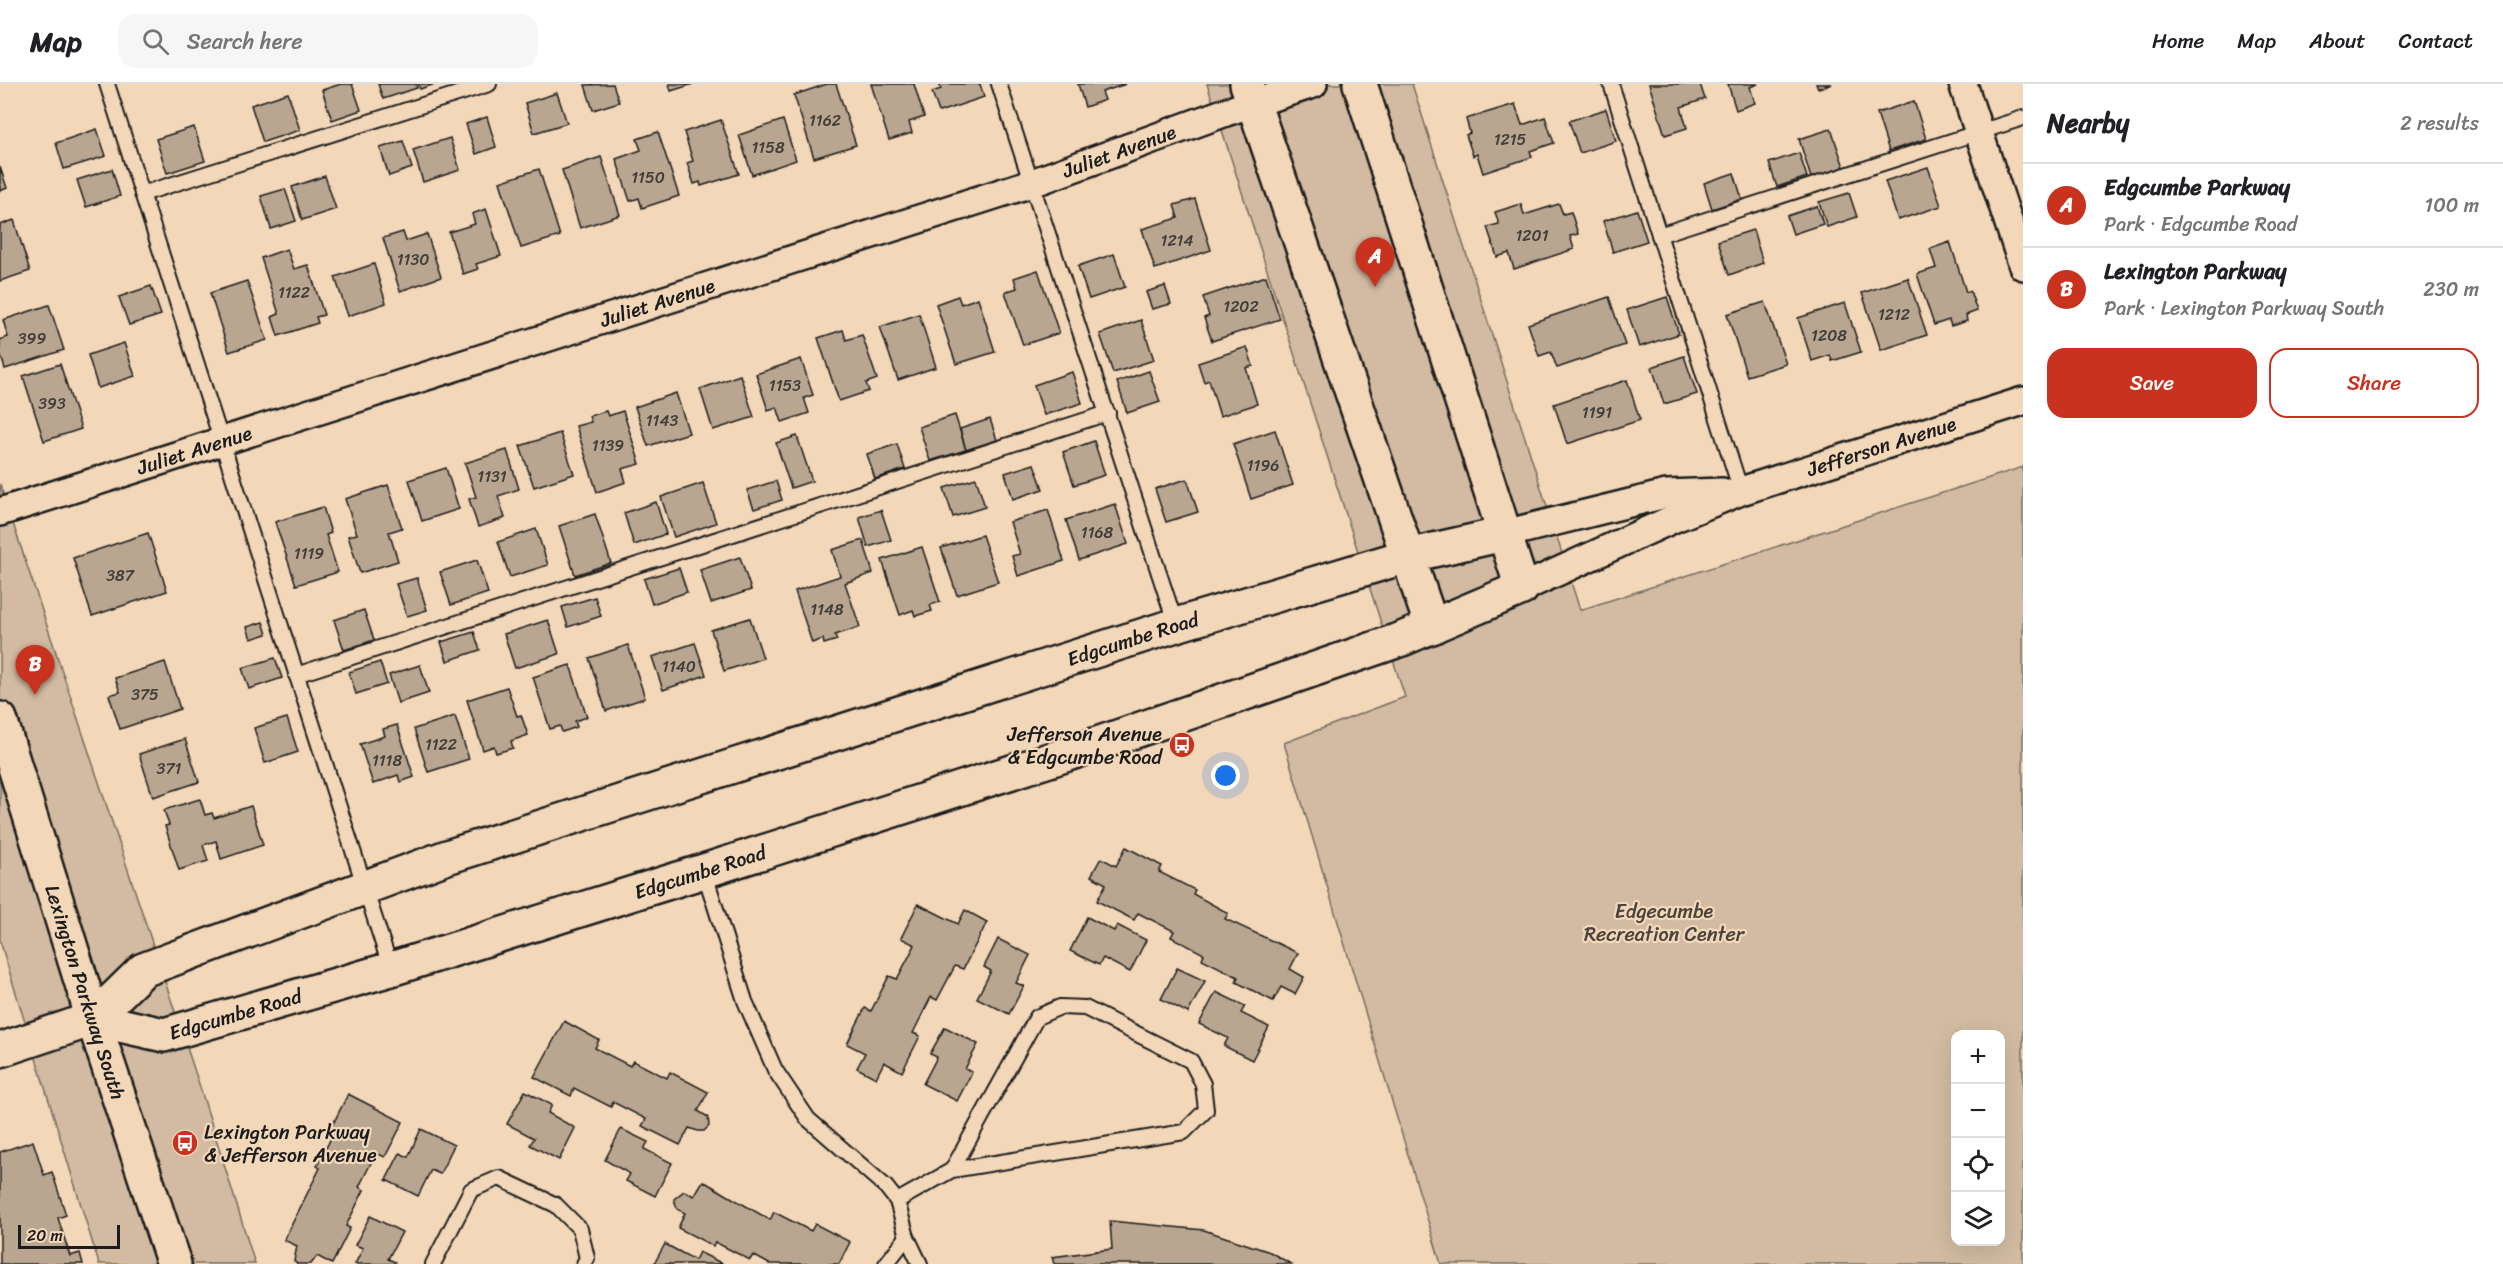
<!DOCTYPE html>
<html lang="en">
<head>
<meta charset="utf-8">
<style>
	:root { --surface:#fff; --page:#f6f6f6; --text:#202124; --muted:#757577; --line:#e0e0e0; --accent:#c8321e }
	body { margin:0; font-family:Sriracha,sans-serif; background:var(--page); color:var(--text) }
	.controls { position:absolute; right:18px; bottom:18px; display:grid; overflow:hidden; border-radius:12px; box-shadow:0 6px 24px #0002 }
	.controls button { width:54px; height:54px; display:grid; place-items:center; padding:0; border:0; border-bottom:2px solid var(--line); background:var(--surface); color:var(--text); font:30px sans-serif }
	.scale { position:absolute; left:18px; bottom:15px; width:102px; box-sizing:border-box; padding-left:6px; border:3px solid #1c1c1c; border-top:0; font-size:16px; line-height:21px; white-space:nowrap; color:#1c1c1c; -webkit-text-stroke:4px #f2d7b9; paint-order:stroke }
	.you { position:absolute; left:1226px; top:692px; width:21px; height:21px; margin:-15px; border:4px solid #fff; border-radius:50%; background:#1a73e8; box-shadow:0 0 0 9px #1a73e833 }
	.badge { display:grid; place-items:center; width:39px; height:39px; border-radius:50%; background:var(--accent); color:#fff; font-size:20px; font-weight:700 }
	.pin { position:absolute; translate:-50% -50px; filter:drop-shadow(0 2px 3px #0008) }
	.pin::after { content:''; position:absolute; top:32px; width:21px; height:18px; background:inherit; clip-path:polygon(0 0,100% 0,50% 100%) }
	.list { margin:0; padding:0; list-style:none }
	h2 { display:flex; justify-content:space-between; align-items:center; height:78px; margin:0; padding:0 24px; font-size:26px }
	h2 small { font-size:20px; font-weight:400; color:var(--muted) }
	.list li { display:grid; grid-template-columns:39px 1fr auto; gap:18px; align-items:center; box-sizing:border-box; height:84px; padding:0 24px; border-top:2px solid var(--line) }
	.list b { display:block; font-size:22px; white-space:nowrap }
	.list p { margin:0; font-size:20px; white-space:nowrap; color:var(--muted) }
	.list em { font-size:20px; font-style:normal; color:var(--muted) }
	.actions { display:flex; gap:12px; padding:18px 24px }
	.actions a { flex:1; padding:14px 0; border:2px solid var(--accent); border-radius:18px; text-align:center; font-size:21px; color:var(--accent) }
	.actions .main { background:var(--accent); color:#fff }
	.icon { flex:none; width:33px; height:33px; fill:none; stroke:currentColor; stroke-width:2; stroke-linecap:round; stroke-linejoin:round }
	.map { position:relative; flex:none; width:2023px; height:1180px; overflow:hidden }
	header { display:flex; align-items:center; gap:36px; box-sizing:border-box; height:84px; padding:0 30px; background:var(--surface); border-bottom:2px solid var(--line) }
	header strong { font-size:28px }
	nav { display:flex; gap:33px; margin-inline-start:auto; font-size:21px }
	.search { width:420px; height:54px; background:var(--page); display:flex; align-items:center; gap:15px; box-sizing:border-box; padding:0 21px; border-radius:18px; color:var(--muted); font-size:22px }
	main { display:flex }
	aside { flex:1; background:var(--surface) }
	.map>svg:first-child { display:block }
	.green { fill:#d2bba2; stroke:#776c5f; stroke-width:1.5; fill-rule:evenodd }
	.building { fill:#b9a690; stroke:#1c1c1c; stroke-width:1.5 }
	.lines { fill:none; stroke-linecap:round; stroke-linejoin:round }
	.service-casing { stroke:#1c1c1c; stroke-width:18 }
	.minor-casing { stroke:#1c1c1c; stroke-width:32 }
	.tertiary-casing { stroke:#1c1c1c; stroke-width:38 }
	.secondary-casing { stroke:#1c1c1c; stroke-width:38 }
	.service { stroke:#f2d7b9; stroke-width:14 }
	.minor { stroke:#f2d7b9; stroke-width:27 }
	.tertiary { stroke:#f2d7b9; stroke-width:33 }
	.secondary { stroke:#f2d7b9; stroke-width:33 }
	.labels { text-anchor:middle; dominant-baseline:central; stroke-width:4.5; stroke-linejoin:round; paint-order:stroke }
	.number-label { font-size:16px; fill:#433e39 }
	.street-label { font-size:20px; fill:#1c1c1c; stroke:#f2d7b9 }
	.poi-label { font-size:20px; fill:#1c1c1c; stroke:#f2d7b9; text-anchor:end }
	.park-label { font-size:20px; fill:#4a443e; stroke:#f2d7b9 }
</style>
</head>
<body>
<header>
<strong>Map</strong>
<div class="search"><svg class="icon" aria-label="search" viewBox="0 0 24 24"><circle cx="10" cy="10" r="6"/><path d="M15 15l6 6"/></svg>Search here</div>
<nav><a>Home</a><a>Map</a><a>About</a><a>Contact</a></nav>
</header>
<main>
<div class="map">
<svg width="2023" height="1180" viewBox="0 0 2023 1180">
	<rect width="100%" height="100%" fill="#f2d7b9"/>
	<filter id="ink" filterUnits="userSpaceOnUse"><feTurbulence type="fractalNoise" baseFrequency=".0167" numOctaves="2"/><feDisplacementMap in="SourceGraphic" scale="12" xChannelSelector="R" yChannelSelector="G"/><feConvolveMatrix kernelMatrix="1 2 1 2 8 2 1 2 1" color-interpolation-filters="sRGB"/></filter>
	<g filter="url(#ink)">
		<g class="green">
			<path d="M1207 0H1412L1580 526 2023 383V1180H1441L1284 659 1405 613ZM1956 950H2000V1158H1956Z"/>
			<path d="M0 400 200 1003 255 1180H99L0 857Z"/>
		</g>
		<g class="building">
			<path d="M341 0H352L361 26 332 36 322 6Z"/>
			<path d="M378 0H416L417 4 383 15Z"/>
			<path d="M418 0H435L420 5Z"/>
			<path d="M613 0 619 18 593 26 585 1Z"/>
			<path d="M669 0H693L671 7Z"/>
			<path d="M827 0H836L856 61 814 74 794 11Z"/>
			<path d="M871 0H914L924 33 909 38 912 49 889 56Z"/>
			<path d="M939 0H980L984 13 939 28 932 8 941 5Z"/>
			<path d="M1078 0H1126L1102 8 1105 16 1085 23Z"/>
			<path d="M1649 0H1700L1705 15 1681 23 1687 44 1665 51Z"/>
			<path d="M1728 0H1758L1750 3 1755 19 1736 26Z"/>
			<path d="M1816 0H1832L1818 4Z"/>
			<path d="M288 9 300 46 263 58 251 21Z"/>
			<path d="M557 9 567 39 534 49 525 19Z"/>
			<path d="M1914 17 1926 55 1889 67 1877 29Z"/>
			<path d="M1515 20 1522 41 1545 33 1554 59 1530 67 1532 73 1483 89 1477 70 1473 72 1466 51 1470 49 1466 35Z"/>
			<path d="M1606 25 1616 57 1580 69 1569 37Z"/>
			<path d="M487 33 496 63 476 70 466 40Z"/>
			<path d="M721 36 739 90 701 102 700 98 694 100 687 79 693 77 684 48Z"/>
			<path d="M783 36 796 76 752 91 739 51Z"/>
			<path d="M194 43 205 77 167 89 156 55Z"/>
			<path d="M97 45 106 72 64 85 56 59Z"/>
			<path d="M1831 45 1844 83 1811 94 1799 55Z"/>
			<path d="M658 48 679 112 642 124 639 114 630 117 616 75 641 66 637 55Z"/>
			<path d="M450 54 460 86 423 98 413 66Z"/>
			<path d="M403 57 412 84 389 92 380 64Z"/>
			<path d="M1799 69 1807 93 1777 103 1769 79Z"/>
			<path d="M601 73 620 131 580 144 562 86Z"/>
			<path d="M0 83 7 104 0 107Z"/>
			<path d="M1928 83 1941 122 1898 136 1885 97Z"/>
			<path d="M112 85 120 112 86 123 77 96Z"/>
			<path d="M539 85 560 152 521 164 500 98Z"/>
			<path d="M1734 89 1742 115 1712 125 1704 99Z"/>
			<path d="M325 92 336 125 302 136 292 103Z"/>
			<path d="M285 105 296 137 271 145 261 112Z"/>
			<path d="M1849 109 1857 133 1827 143 1819 118Z"/>
			<path d="M1195 115 1211 166 1155 185 1142 145 1178 134 1174 121Z"/>
			<path d="M1521 120 1524 131 1559 120 1563 130 1571 128 1578 150 1570 152 1574 165 1514 185 1509 169 1497 173 1487 143 1499 140 1495 128Z"/>
			<path d="M1817 122 1823 140 1793 150 1787 132Z"/>
			<path d="M486 125 501 172 476 180 478 185 463 190 449 148 475 140 472 130Z"/>
			<path d="M1637 126 1647 157 1613 168 1603 137Z"/>
			<path d="M14 136 30 187 0 197V141Z"/>
			<path d="M1753 146 1763 179 1729 191 1718 157Z"/>
			<path d="M403 148 406 157 427 150 441 193 400 207 383 154Z"/>
			<path d="M1950 158 1966 208 1970 207 1977 227 1966 231 1967 237 1951 242 1949 236 1934 241 1917 190 1936 184 1930 165Z"/>
			<path d="M287 165 294 185 308 181 324 231 316 233 318 239 278 252 272 233 279 230 261 174Z"/>
			<path d="M1114 170 1125 203 1089 215 1078 182Z"/>
			<path d="M374 180 386 219 348 232 335 193Z"/>
			<path d="M1038 186 1059 249 1023 261 1005 208 1017 204 1014 194Z"/>
			<path d="M1266 192 1280 235 1212 257 1204 234 1209 232 1203 213Z"/>
			<path d="M1908 194 1927 251 1881 266 1862 209Z"/>
			<path d="M247 197 267 256 229 268 210 209Z"/>
			<path d="M151 202 161 231 129 241 119 213Z"/>
			<path d="M1165 202 1171 220 1152 225 1146 208Z"/>
			<path d="M958 212 961 220 978 214 995 268 956 280 936 220Z"/>
			<path d="M1609 213 1625 261 1557 284 1551 268 1539 272 1528 240Z"/>
			<path d="M1667 213 1679 250 1639 263 1627 226Z"/>
			<path d="M1765 218 1786 280 1747 292 1727 230Z"/>
			<path d="M1845 219 1861 268 1832 277 1830 271 1812 277 1798 234Z"/>
			<path d="M49 221 64 266 5 285 0 269V256L8 253 3 236Z"/>
			<path d="M919 230 936 283 898 296 880 243Z"/>
			<path d="M1141 236 1154 276 1113 289 1100 250Z"/>
			<path d="M843 246 846 256 862 251 877 295 866 299 869 307 839 317 818 254Z"/>
			<path d="M124 259 135 292 98 304 88 271Z"/>
			<path d="M1247 263 1253 282 1246 284 1257 320 1220 332 1209 296 1204 298 1198 279Z"/>
			<path d="M1684 272 1697 310 1664 320 1652 283Z"/>
			<path d="M801 275 813 311 804 314 809 329 782 338 777 323 768 326 756 290Z"/>
			<path d="M60 280 81 345 44 357 23 292Z"/>
			<path d="M1149 287 1160 318 1127 329 1117 298Z"/>
			<path d="M1072 288 1082 319 1044 331 1034 301Z"/>
			<path d="M740 291 754 333 713 346 700 305Z"/>
			<path d="M1627 296 1640 336 1567 360 1554 320Z"/>
			<path d="M676 309 689 349 648 362 635 323Z"/>
			<path d="M606 327 608 332 623 327 640 380 622 385 626 398 597 408 576 342 591 338 589 332Z"/>
			<path d="M955 331 966 366 930 377 919 343Z"/>
			<path d="M990 335 997 356 966 366 960 345Z"/>
			<path d="M1275 346 1293 401 1251 415 1233 360Z"/>
			<path d="M560 349 574 390 534 403 520 362Z"/>
			<path d="M797 352 812 397 791 404 776 359Z"/>
			<path d="M1094 357 1105 391 1074 401 1063 368Z"/>
			<path d="M897 360 905 385 875 395 867 370Z"/>
			<path d="M507 366 519 405 498 412 505 434 478 443 469 415 476 413 465 379Z"/>
			<path d="M1034 380 1043 405 1013 415 1005 389Z"/>
			<path d="M446 384 459 425 422 437 409 396Z"/>
			<path d="M976 394 985 423 953 433 944 404Z"/>
			<path d="M1187 395 1198 428 1166 438 1155 405Z"/>
			<path d="M776 397 782 416 754 425 747 406Z"/>
			<path d="M703 399 716 439 674 453 661 413Z"/>
			<path d="M388 401 402 444 389 448 398 477 360 489 348 452 357 450 345 415Z"/>
			<path d="M656 418 666 450 634 461 624 429Z"/>
			<path d="M1115 420 1128 460 1079 476 1066 436Z"/>
			<path d="M323 423 331 449 326 451 338 488 296 501 275 438Z"/>
			<path d="M881 426 891 456 868 463 859 433Z"/>
			<path d="M1048 426 1064 477 1018 492 1012 472 1020 470 1010 438Z"/>
			<path d="M595 430 611 479 575 491 559 442Z"/>
			<path d="M536 445 548 481 510 493 498 458Z"/>
			<path d="M148 449 167 507 92 532 73 474Z"/>
			<path d="M982 451 998 498 957 511 941 464Z"/>
			<path d="M863 456 873 489 845 499 860 543 835 551 837 556 824 560 823 555 812 559 795 507 840 492 832 466Z"/>
			<path d="M922 463 940 518 930 521 932 527 915 532 913 526 900 531 882 476Z"/>
			<path d="M740 473 751 506 711 519 700 486Z"/>
			<path d="M477 476 488 509 451 521 440 488Z"/>
			<path d="M679 484 687 508 652 520 644 495Z"/>
			<path d="M417 494 427 526 407 532 396 500Z"/>
			<path d="M595 513 601 532 568 543 562 523Z"/>
			<path d="M364 526 374 556 344 566 334 536Z"/>
			<path d="M750 534 763 574 724 587 711 546Z"/>
			<path d="M548 536 559 570 515 584 504 550Z"/>
			<path d="M263 538 267 550 251 555 247 543Z"/>
			<path d="M474 548 480 566 447 577 441 558Z"/>
			<path d="M695 559 706 591 663 606 652 573Z"/>
			<path d="M628 561 645 614 606 627 589 574Z"/>
			<path d="M275 574 282 594 249 605 242 584Z"/>
			<path d="M165 578 180 625 120 645 109 611 120 608 115 594Z"/>
			<path d="M380 578 387 600 356 610 349 588Z"/>
			<path d="M420 581 429 609 398 619 389 591Z"/>
			<path d="M570 581 587 633 575 637 577 643 562 648 560 642 550 645 533 593Z"/>
			<path d="M507 603 517 632 521 631 528 651 511 657 513 664 496 669 494 662 483 666 467 616Z"/>
			<path d="M455 632 469 675 428 688 414 645Z"/>
			<path d="M287 634 298 668 265 679 254 644Z"/>
			<path d="M397 641 414 693 400 698 398 691 373 700 360 660 385 652 383 645Z"/>
			<path d="M185 655 199 698 153 713 139 670Z"/>
			<path d="M200 715 205 731 212 729 214 734 251 722 263 761 221 775 216 757 203 761 208 777 179 786 165 742 169 741 164 726Z"/>
			<path d="M1126 763 1162 782 1159 788 1195 806 1193 810 1228 829 1225 835 1298 869 1290 885 1304 893 1295 910 1281 903 1273 917 1236 898 1238 893 1202 875 1204 870 1171 853 1174 847 1138 829 1134 836 1097 817 1106 800 1091 792 1101 774 1116 782Z"/>
			<path d="M918 820 958 840 965 826 987 838 963 885 955 882 937 916 931 913 913 949 920 952 902 988 884 978 876 994 857 984 865 969 847 960 865 924 871 927 889 892 897 895 915 861 901 854Z"/>
			<path d="M1087 833 1114 847 1117 841 1146 856 1130 888 1103 874 1099 881 1070 867Z"/>
			<path d="M998 855 1030 871 1016 899 1024 902 1009 930 977 914 991 887 984 883Z"/>
			<path d="M1177 884 1205 897 1188 929 1161 915Z"/>
			<path d="M1216 908 1245 922 1241 929 1269 943 1252 976 1224 962 1228 954 1199 940Z"/>
			<path d="M564 937 599 956 595 964 630 982 633 977 667 994 670 988 708 1008 698 1027 708 1033 709 1042 704 1047H698L689 1044 680 1061 642 1042 646 1035 613 1018 611 1023 574 1004 571 1012 534 993Z"/>
			<path d="M945 943 978 960 965 985 972 988 957 1017 923 1000 937 973 930 970Z"/>
			<path d="M525 1007 552 1021 548 1029 575 1044 559 1076 530 1061 534 1054 507 1040Z"/>
			<path d="M348 1010 403 1038 385 1073 376 1069 359 1103 364 1106 346 1142 350 1144 332 1180 317 1172 311 1180H297L294 1177 297 1162 284 1156 320 1084 317 1082 334 1048 330 1046Z"/>
			<path d="M421 1045 454 1061 440 1090 431 1086 418 1112 386 1096 400 1069 408 1073Z"/>
			<path d="M621 1045 648 1058 644 1065 672 1079 655 1112 626 1097 630 1090 605 1076Z"/>
			<path d="M33 1057 44 1091 52 1088 66 1131 58 1134 70 1172 80 1169 83 1180H0V1068Z"/>
			<path d="M703 1097 770 1136 774 1128 811 1147 815 1140 850 1158 839 1180H769L753 1171 750 1176 715 1158 713 1162 678 1144 685 1129 677 1125 674 1115 684 1107 694 1112Z"/>
			<path d="M370 1132 402 1148 388 1175 395 1178 394 1180H355L363 1164 355 1161Z"/>
			<path d="M1110 1137 1204 1146 1270 1168 1291 1180H1054L1052 1173 1112 1165Z"/>
			<path d="M665 1160 695 1176 699 1168 723 1180H654Z"/>
		</g>
		<g class="lines">
			<g class="service-casing">
				<g id="service">
					<path d="M107 0 391 885"/>
					<path d="M999 0 1176 541"/>
					<path d="M1611 0 1741 407"/>
					<path d="M142 110 489 0"/>
					<path d="M1659 151 2023 34"/>
					<path d="M296 591 1108 329"/>
					<path d="M704 787 745 917 775 986 808 1035 886 1103 897 1117 907 1153 920 1180"/>
					<path d="M897 1117 952 1086 1184 1048 1206 1026 1203 1000 1191 977 1085 924 1060 923 1037 933 952 1086"/>
					<path d="M433 1180 471 1106 499 1094 556 1121 580 1145 587 1174 584 1180"/>
					<path d="M886 1180 907 1153"/>
				</g>
			</g>
			<g class="minor-casing">
				<g id="minor">
					<path d="M1963 0 2023 182"/>
					<path id="s1" d="M0 428 1032 99 1226 28 1313 0"/>
					<path d="M1504 450 1666 410 1722 408"/>
					<path id="s2" d="M1522 504 1675 434 1741 407 2023 317"/>
				</g>
			</g>
			<g class="tertiary-casing">
				<g id="tertiary">
					<path d="M1247 0 1432 543"/>
					<path id="s3" d="M93 935 164 951 391 885 704 787 1074 668 1402 555 1522 504 1360 0"/>
					<path id="s4" d="M0 966 93 935 143 886 447 773 1176 541 1407 472 1504 450"/>
				</g>
			</g>
			<g class="secondary-casing">
				<g id="secondary">
					<path id="s5" d="M0 635 93 935 174 1180"/>
				</g>
			</g>
			<use href="#service" class="service"/>
			<use href="#minor" class="minor"/>
			<use href="#tertiary" class="tertiary"/>
			<use href="#secondary" class="secondary"/>
		</g>
	</g>
	<defs>
		<g id="bus-disc" transform="scale(1.35)"><circle r="9.5" fill="#c8321e" stroke="#f2d7b9"/><path d="M-5-6H5V4H4V6H2V4H-2V6H-4V4H-5ZM-3.5-4V0h7V-4ZM-3.5 1.2v1.5H-2V1.2ZM2 1.2v1.5H3.5V1.2Z" fill="#fff"/></g>
	</defs>
	<g fill-rule="evenodd">
		<use href="#bus-disc" x="1182" y="661"/>
		<use href="#bus-disc" x="185" y="1059"/>
	</g>
	<g class="labels">
		<g class="number-label">
			<text x="825" y="36">1162</text>
			<text x="1510" y="55">1215</text>
			<text x="768" y="63">1158</text>
			<text x="648" y="93">1150</text>
			<text x="1532" y="151">1201</text>
			<text x="1177" y="156">1214</text>
			<text x="413" y="175">1130</text>
			<text x="294" y="208">1122</text>
			<text x="1241" y="222">1202</text>
			<text x="1894" y="230">1212</text>
			<text x="1829" y="251">1208</text>
			<text x="32" y="254">399</text>
			<text x="785" y="301">1153</text>
			<text x="52" y="319">393</text>
			<text x="1597" y="328">1191</text>
			<text x="662" y="336">1143</text>
			<text x="608" y="361">1139</text>
			<text x="1263" y="381">1196</text>
			<text x="492" y="392">1131</text>
			<text x="1097" y="448">1168</text>
			<text x="309" y="469">1119</text>
			<text x="120" y="491">387</text>
			<text x="827" y="525">1148</text>
			<text x="679" y="582">1140</text>
			<text x="145" y="610">375</text>
			<text x="441" y="660">1122</text>
			<text x="387" y="676">1118</text>
			<text x="169" y="684">371</text>
		</g>
		<g class="street-label">
			<text stroke="none"><textPath href="#s1" startOffset="1176">Juliet Avenue</textPath></text>
			<text stroke="none"><textPath href="#s1" startOffset="690">Juliet Avenue</textPath></text>
			<text stroke="none"><textPath href="#s2" startOffset="387">Jefferson Avenue</textPath></text>
			<text stroke="none"><textPath href="#s1" startOffset="204">Juliet Avenue</textPath></text>
			<text stroke="none"><textPath href="#s4" startOffset="1212">Edgcumbe Road</textPath></text>
			<text stroke="none"><textPath href="#s3" startOffset="633">Edgcumbe Road</textPath></text>
			<text stroke="none"><textPath href="#s5" startOffset="286">Lexington Parkway South</textPath></text>
			<text stroke="none"><textPath href="#s3" startOffset="147">Edgcumbe Road</textPath></text>
		</g>
		<g class="poi-label">
			<text x="1162" y="650">Jefferson Avenue<tspan x="1162" dy="23">&amp; Edgcumbe Road</tspan></text>
			<text x="204" y="1048" text-anchor="start">Lexington Parkway<tspan x="204" dy="23">&amp; Jefferson Avenue</tspan></text>
		</g>
		<g class="park-label">
			<text x="1664" y="827">Edgecumbe<tspan x="1664" dy="23">Recreation Center</tspan></text>
		</g>
	</g>
</svg>
<div class="controls">
<button>+</button>
<button>−</button>
<button><svg class="icon" aria-label="locate" viewBox="0 0 24 24"><circle cx="12" cy="12" r="6"/><path d="M12 2v4M12 18v4M2 12h4M18 12h4"/></svg></button>
<button><svg class="icon" aria-label="layers" viewBox="0 0 24 24"><path d="M12 4l9 5-9 5-9-5zM3 14l9 5 9-5"/></svg></button>
</div>
<div class="scale">20 m</div>
<div class="you"></div>
<div class="pin badge" style="left:1375px;top:203px">A</div>
<div class="pin badge" style="left:35px;top:611px">B</div>
</div>
<aside>
<h2>Nearby<small>2 results</small></h2>
<ul class="list">
<li><span class="badge">A</span><div><b>Edgcumbe Parkway</b><p>Park · Edgcumbe Road</p></div><em>100 m</em></li>
<li><span class="badge">B</span><div><b>Lexington Parkway</b><p>Park · Lexington Parkway South</p></div><em>230 m</em></li>
</ul>
<div class="actions"><a class="main">Save</a><a>Share</a></div>
</aside>
</main>
</body>
</html>
